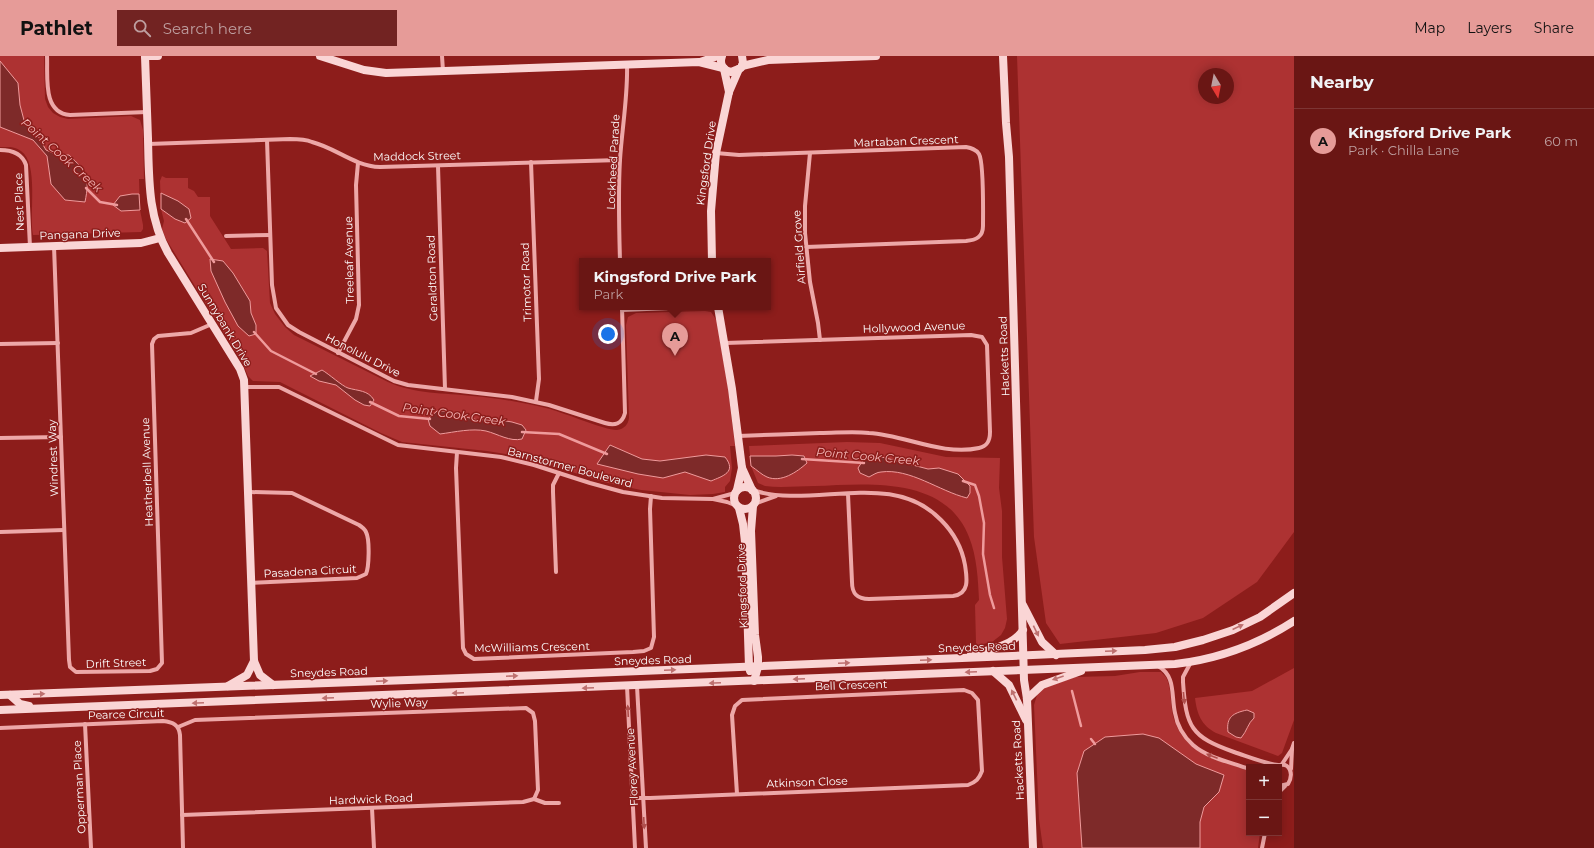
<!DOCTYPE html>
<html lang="en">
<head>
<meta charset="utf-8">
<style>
	:root { --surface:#6a1614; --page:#722322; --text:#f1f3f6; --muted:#be9fa0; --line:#7d3534; --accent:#e69b98 }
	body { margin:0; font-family:Montserrat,sans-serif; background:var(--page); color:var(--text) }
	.controls { position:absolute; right:12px; bottom:12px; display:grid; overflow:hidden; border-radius:0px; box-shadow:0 2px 10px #0003 }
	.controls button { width:36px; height:36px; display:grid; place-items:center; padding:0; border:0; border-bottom:1px solid var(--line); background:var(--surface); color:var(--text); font:20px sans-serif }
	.compass { position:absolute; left:1198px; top:12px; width:36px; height:36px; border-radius:50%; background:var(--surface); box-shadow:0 2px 10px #0003; rotate:170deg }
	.you { position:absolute; left:608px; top:278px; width:14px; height:14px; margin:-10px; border:3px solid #fff; border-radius:50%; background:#1a73e8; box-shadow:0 0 0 6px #1a73e833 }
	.badge { display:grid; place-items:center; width:26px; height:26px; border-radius:50%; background:var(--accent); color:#111; font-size:13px; font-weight:700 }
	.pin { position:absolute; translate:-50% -33px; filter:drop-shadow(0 1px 2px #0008) }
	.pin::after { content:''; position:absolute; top:21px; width:14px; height:12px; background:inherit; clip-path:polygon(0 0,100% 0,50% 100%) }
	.popup { position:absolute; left:579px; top:202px; width:192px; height:52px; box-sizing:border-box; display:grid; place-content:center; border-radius:0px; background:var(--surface); filter:drop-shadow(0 1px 3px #0005); font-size:13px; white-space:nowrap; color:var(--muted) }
	.popup b { font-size:15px; color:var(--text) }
	.popup::after { content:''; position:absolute; left:50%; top:100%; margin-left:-8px; border:8px solid transparent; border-top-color:var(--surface) }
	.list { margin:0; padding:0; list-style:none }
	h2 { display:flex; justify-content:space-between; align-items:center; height:52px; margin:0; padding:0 16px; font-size:17px }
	h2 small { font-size:13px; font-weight:400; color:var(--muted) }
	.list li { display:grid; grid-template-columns:26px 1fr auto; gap:12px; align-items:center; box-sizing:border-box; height:64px; padding:0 16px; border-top:1px solid var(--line) }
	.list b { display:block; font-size:15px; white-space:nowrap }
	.list p { margin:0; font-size:13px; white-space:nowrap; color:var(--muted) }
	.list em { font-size:13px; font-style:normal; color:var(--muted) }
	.icon { flex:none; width:22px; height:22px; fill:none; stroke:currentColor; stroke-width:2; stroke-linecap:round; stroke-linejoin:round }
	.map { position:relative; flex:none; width:1294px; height:792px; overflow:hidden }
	header { display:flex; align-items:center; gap:24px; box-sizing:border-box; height:56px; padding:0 20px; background:var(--accent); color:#111 }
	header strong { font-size:19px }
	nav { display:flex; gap:22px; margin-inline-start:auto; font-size:14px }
	.search { width:280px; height:36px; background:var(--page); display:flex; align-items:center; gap:10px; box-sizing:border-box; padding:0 14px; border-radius:0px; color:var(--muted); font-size:15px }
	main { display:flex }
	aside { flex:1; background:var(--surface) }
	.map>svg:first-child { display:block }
	.green { fill:#ad3232; fill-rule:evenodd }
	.water { fill:#7e2a29; stroke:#ef9b9c }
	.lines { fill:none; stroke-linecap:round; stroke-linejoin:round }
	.stream { stroke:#ef9b9c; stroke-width:2.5 }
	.street { stroke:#eda8a8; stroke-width:4 }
	.secondary { stroke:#fad5d5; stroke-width:8 }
	.oneway { fill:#be706f }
	.oneway2 { fill:#af4e4c }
	.labels { text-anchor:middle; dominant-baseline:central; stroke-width:3; stroke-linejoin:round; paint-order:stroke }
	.street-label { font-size:11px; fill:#fff; stroke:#8d1d1b }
	.water-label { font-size:12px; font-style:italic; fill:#f4b4b4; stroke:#8d1d1b }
</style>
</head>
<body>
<header>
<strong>Pathlet</strong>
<div class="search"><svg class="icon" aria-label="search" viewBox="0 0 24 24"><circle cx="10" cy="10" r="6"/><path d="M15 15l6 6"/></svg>Search here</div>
<nav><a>Map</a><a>Layers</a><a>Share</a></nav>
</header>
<main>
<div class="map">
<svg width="1294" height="792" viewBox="0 0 1294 792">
	<rect width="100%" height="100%" fill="#8d1d1b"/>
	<g class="green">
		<path d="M0 0H44L45 43 48 51 53 57 60 61 68 63 131 60 140 64 143 74 144 123H139L140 154 143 169V173L141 176 33 179C29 158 39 107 21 95 15 90 7 91 0 91Z"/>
		<path d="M1017 0H1294V476L1257 526 1203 562 1156 577 1060 588 1046 567 1034 481ZM1204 18H1228V42H1204Z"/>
		<path d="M162 120 166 122H188V132L194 135 198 141H210V160L231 193 263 192 267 195 270 247 275 258 285 271 294 279 388 326C414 338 445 337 472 340 499 342 525 347 550 353 564 357 608 375 617 374 624 373 628 369 629 362L626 269 628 261 636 257 705 255 711 256 717 265 728 332 735 390H730L732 412 730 425 725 431V436L713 438 690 439 641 434 603 426 541 406 511 399 487 395 402 386 381 377 280 326 253 325 248 320 243 308 166 183 162 173 164 165 161 153 160 125Z"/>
		<path d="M847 386 880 387 946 401 1000 402 999 432 1002 455V501L1007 563 1005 572 1001 579 992 586 978 589 976 587 975 549 979 544C978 523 977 501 969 481 945 419 867 428 814 430 798 430 781 432 765 430L758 427 751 410 749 390Z"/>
		<path d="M1294 612V664L1282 697 1278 700 1216 677C1201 669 1197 658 1195 642L1252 635Z"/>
		<path d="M1140 616H1161L1166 621C1172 633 1170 647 1173 660 1183 697 1218 704 1249 715V777H1260L1258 792H1043L1039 763 1034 649 1037 639 1041 633 1075 621 1115 620Z"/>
	</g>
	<g class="water">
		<path d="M0 5 18 27 20 49 25 68 38 80 46 94 58 99H69C87 116 90 121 85 146L65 144 51 128 47 100 33 84 0 71Z"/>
		<path d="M161 137 178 145 189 153 191 162 185 167 175 163 161 153Z"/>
		<path d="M132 138H139L140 154 121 155 113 149 120 140Z"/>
		<path d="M210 203 223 205 233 217 250 245 251 257 256 269V278L249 280 238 270 225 246 211 215Z"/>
		<path d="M322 314C329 318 342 330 348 332 358 335 368 334 374 344L370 350 364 349 355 344 336 329 319 325 310 320Z"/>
		<path d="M437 355H450L462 360 478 364 494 363 512 366 522 369 526 374 522 383C510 386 498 378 486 375 472 372 455 376 440 378L430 370 428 363Z"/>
		<path d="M610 389 642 403 660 405 706 399 725 401C737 416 723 420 711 425L685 416 663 422 638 418 597 408Z"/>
		<path d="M792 399 804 400 807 407C797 416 781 427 767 421 762 419 757 414 751 410L750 400H776Z"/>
		<path d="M878 400 928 413 939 412 958 418 970 430V437L967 442C939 435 910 412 881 416 877 416 873 419 869 421L860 417 858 412 864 403Z"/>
		<path d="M1247 654 1254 657V662C1248 667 1247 675 1241 682L1236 681 1228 676C1226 661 1233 657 1247 654Z"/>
		<path d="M1143 678 1159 682 1196 708 1224 719 1219 736 1204 751 1200 766V792H1082L1077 717 1084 695 1105 681Z"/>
	</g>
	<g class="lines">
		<g class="stream">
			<path d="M86 132 100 146 117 149"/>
			<path d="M186 163 214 206"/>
			<path d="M254 276 271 295 316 318"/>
			<path d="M370 346 399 360 430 363"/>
			<path d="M522 376 559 378 607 398"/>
			<path d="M802 403 864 407"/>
			<path d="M963 425 975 429 979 440 984 467 983 498 990 539 994 552"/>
			<path d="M1072 635 1081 670"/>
			<path d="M1091 683 1095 688"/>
		</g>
		<g class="street">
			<path d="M47 0C48 20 42 57 70 59L147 56"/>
			<path d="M442 0 443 15"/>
			<path d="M267 84 272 229 276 252 288 269 299 276 394 325 408 329 512 341 549 349 605 367C615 370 622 368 625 357L622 251"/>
			<path d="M148 88 290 83C298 83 305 83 312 86 336 92 354 110 380 111L620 104"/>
			<path d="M0 94C12 94 22 97 26 109L30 191"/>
			<path d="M716 97 739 99 966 91C971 92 976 93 979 98 984 107 983 157 983 170 983 181 976 184 966 185L806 191"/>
			<path d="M810 97 805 150V177L810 226 818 267 820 284"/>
			<path d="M531 106 539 323 536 345"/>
			<path d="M438 110 445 333"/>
			<path d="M226 180 270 179"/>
			<path d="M54 190 69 604 70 611 76 616 150 615 157 613 162 607 152 288 154 283 158 280 191 277 212 268"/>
			<path d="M620 205C619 171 618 137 620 104 622 72 628 40 627 9"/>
			<path d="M622 254 696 251"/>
			<path d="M725 287 971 279 982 281 987 289 990 376C990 384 988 390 979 392 942 400 905 379 869 377 853 375 836 377 820 377 793 378 765 379 738 380"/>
			<path d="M0 288 58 287"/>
			<path d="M338 297 356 263 359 249 356 129 358 107"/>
			<path d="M245 331H279L398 389 501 401 534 409 590 427 623 436 662 442 713 443 727 446 737 450"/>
			<path d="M0 382 61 381"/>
			<path d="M457 396 456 412 463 592 466 598 474 603 633 596 644 595 651 592 654 581 650 453 651 440"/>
			<path d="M752 434C813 454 891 412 941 464 953 476 962 492 965 509 967 522 970 538 953 540L869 543C857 543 852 538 852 526L848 438"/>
			<path d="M249 436 292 437 359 469C362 471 365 473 366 476 370 484 369 511 366 518L357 522 251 527"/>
			<path d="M713 443 735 437"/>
			<path d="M754 448 776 440"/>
			<path d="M0 476 64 474"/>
			<path d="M556 516 553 436V429L559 417"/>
			<path d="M1191 606 1183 621V626C1186 671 1191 681 1234 696 1249 701 1263 707 1278 709"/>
			<path d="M1158 610C1176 620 1171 639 1175 657 1177 669 1183 680 1193 689 1208 702 1230 706 1249 713"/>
			<path d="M627 630 635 792"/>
			<path d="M637 630 646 792"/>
			<path d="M85 668 91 792"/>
			<path d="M178 671 195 664 526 652 533 657 535 665 538 734 534 743"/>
			<path d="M0 672 163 665C173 666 179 669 180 679L183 792"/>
			<path d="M1282 708 1292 693"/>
			<path d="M1277 710C1290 705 1294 718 1288 728L1279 730"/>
			<path d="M1291 713 1292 693 1294 687"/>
			<path d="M1279 736 1285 730"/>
			<path d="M632 742H650L968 729C976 726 979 723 982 715L978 644 972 637 964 634 742 644 735 650 732 659 737 738"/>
			<path d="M372 752 374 792"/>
			<path d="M182 759 523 746 534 743 545 747H559"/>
			<path d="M1262 792 1265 777"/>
		</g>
		<g class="secondary">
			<path d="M145 0C146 28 147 55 148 83 149 123 148 161 168 197L240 313 244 324 254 605 260 619 273 629"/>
			<path d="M145 0H158"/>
			<path d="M320 0 364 14 386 17 699 6 723 12"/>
			<path d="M722 0C719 8 723 14 731 16L741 12 743 7 742 0"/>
			<path d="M1003 0 1006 67 1009 101 1024 624 1027 643 1033 792"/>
			<path d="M700 6 718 0"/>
			<path d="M742 10 768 4 876 0"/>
			<path d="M724 13 729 36"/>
			<path d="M0 192 141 187 160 182"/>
			<path d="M712 205 711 155 716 97 729 36 739 13"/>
			<path d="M718 251 732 333 742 412 752 434"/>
			<circle cx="745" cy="442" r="11"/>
			<path d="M737 434 742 412"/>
			<path d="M753 450 751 475 755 579 758 601V611L754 625"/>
			<path d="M739 452 743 468 745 486 749 611 750 615"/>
			<path d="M1023 549 1042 586 1056 599"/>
			<path d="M971 599C988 594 1013 590 1023 574"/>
			<path d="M993 615 1009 629 1026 664"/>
			<path d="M228 630 247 619 254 605"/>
			<path d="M0 639 542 619 1012 600 1145 594 1175 591 1203 584 1233 574 1260 561 1294 537"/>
			<path d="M10 639 20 648 29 650"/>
			<path d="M1027 643 1042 629 1081 615"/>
			<path d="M0 654 1175 608C1218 603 1257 589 1294 565"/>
		</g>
	</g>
	<defs><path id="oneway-solid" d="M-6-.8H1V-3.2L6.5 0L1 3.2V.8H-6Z"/></defs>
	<g class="oneway">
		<use href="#oneway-solid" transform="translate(1238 571) rotate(-25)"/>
		<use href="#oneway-solid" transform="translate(1036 575) rotate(64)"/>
		<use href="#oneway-solid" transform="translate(1111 595) rotate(-3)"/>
		<use href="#oneway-solid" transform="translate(926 604) rotate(-2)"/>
		<use href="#oneway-solid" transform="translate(844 607) rotate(-2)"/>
		<use href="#oneway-solid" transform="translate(670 614) rotate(-2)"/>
		<use href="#oneway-solid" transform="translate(971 616) rotate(178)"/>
		<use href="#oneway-solid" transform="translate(512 620) rotate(-2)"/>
		<use href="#oneway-solid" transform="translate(1058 622) rotate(161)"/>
		<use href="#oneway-solid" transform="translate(799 623) rotate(178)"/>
		<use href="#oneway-solid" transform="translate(382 625) rotate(-2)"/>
		<use href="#oneway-solid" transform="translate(715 627) rotate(178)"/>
		<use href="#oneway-solid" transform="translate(588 632) rotate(178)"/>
		<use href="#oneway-solid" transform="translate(458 637) rotate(178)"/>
		<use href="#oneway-solid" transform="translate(39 638) rotate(-2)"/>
		<use href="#oneway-solid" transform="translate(1014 639) rotate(-116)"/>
		<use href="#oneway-solid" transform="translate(328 642) rotate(178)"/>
		<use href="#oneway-solid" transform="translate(198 647) rotate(178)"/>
	</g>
	<g class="oneway2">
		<use href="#oneway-solid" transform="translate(1184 642) rotate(84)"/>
		<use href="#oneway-solid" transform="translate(628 655) rotate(-93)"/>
		<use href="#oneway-solid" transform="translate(1212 700) rotate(-159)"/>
		<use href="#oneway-solid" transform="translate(644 767) rotate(87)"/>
	</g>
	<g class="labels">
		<g class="street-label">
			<text transform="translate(906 85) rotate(-2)">Martaban Crescent</text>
			<text transform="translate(417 100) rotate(-1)">Maddock Street</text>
			<text transform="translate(613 106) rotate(-87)">Lockheed Parade</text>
			<text transform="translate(706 107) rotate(-82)">Kingsford Drive</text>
			<text transform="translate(19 146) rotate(-92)">Nest Place</text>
			<text transform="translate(80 178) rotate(-2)">Pangana Drive</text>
			<text transform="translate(799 191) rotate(-94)">Airfield Grove</text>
			<text transform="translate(349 204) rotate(-91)">Treeleaf Avenue</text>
			<text transform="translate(432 222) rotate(-92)">Geraldton Road</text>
			<text transform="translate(526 226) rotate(-92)">Trimotor Road</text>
			<text transform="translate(225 269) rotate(59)">Sunnybank Drive</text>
			<text transform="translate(914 271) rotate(-2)">Hollywood Avenue</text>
			<text transform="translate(363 299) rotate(27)">Honolulu Drive</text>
			<text transform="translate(1004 300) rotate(-92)">Hacketts Road</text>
			<text transform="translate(53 402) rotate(-92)">Windrest Way</text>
			<text transform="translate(570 411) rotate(15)">Barnstormer Boulevard</text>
			<text transform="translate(147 416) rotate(-92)">Heatherbell Avenue</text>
			<text transform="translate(310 515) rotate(-3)">Pasadena Circuit</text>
			<text transform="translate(742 530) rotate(-92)">Kingsford Drive</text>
			<text transform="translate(532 591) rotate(-1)">McWilliams Crescent</text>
			<text transform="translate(977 591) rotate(-2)">Sneydes Road</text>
			<text transform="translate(653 604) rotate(-2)">Sneydes Road</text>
			<text transform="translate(116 607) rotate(-2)">Drift Street</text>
			<text transform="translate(329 616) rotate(-2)">Sneydes Road</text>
			<text transform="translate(851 629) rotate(-2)">Bell Crescent</text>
			<text transform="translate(399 647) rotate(-2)">Wylie Way</text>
			<text transform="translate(126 658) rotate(-2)">Pearce Circuit</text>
			<text transform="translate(1018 704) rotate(-93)">Hacketts Road</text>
			<text transform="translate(632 711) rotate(-93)">Florey Avenue</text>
			<text transform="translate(807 726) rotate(-2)">Atkinson Close</text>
			<text transform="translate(79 731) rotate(-93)">Opperman Place</text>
			<text transform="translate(371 743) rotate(-2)">Hardwick Road</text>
		</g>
		<g class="water-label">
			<text transform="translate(62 99) rotate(42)">Point Cook Creek</text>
			<text transform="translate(454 358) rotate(8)">Point Cook Creek</text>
			<text transform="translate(868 400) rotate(5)">Point Cook Creek</text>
		</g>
	</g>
</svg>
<div class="controls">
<button>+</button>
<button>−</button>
</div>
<svg class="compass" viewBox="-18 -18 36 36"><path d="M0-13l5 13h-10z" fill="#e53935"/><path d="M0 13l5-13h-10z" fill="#be9fa0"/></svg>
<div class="you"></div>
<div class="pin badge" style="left:675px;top:300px">A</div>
<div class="popup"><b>Kingsford Drive Park</b>Park</div>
</div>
<aside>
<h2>Nearby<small></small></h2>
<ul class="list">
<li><span class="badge">A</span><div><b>Kingsford Drive Park</b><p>Park · Chilla Lane</p></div><em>60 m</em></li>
</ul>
</aside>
</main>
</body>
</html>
